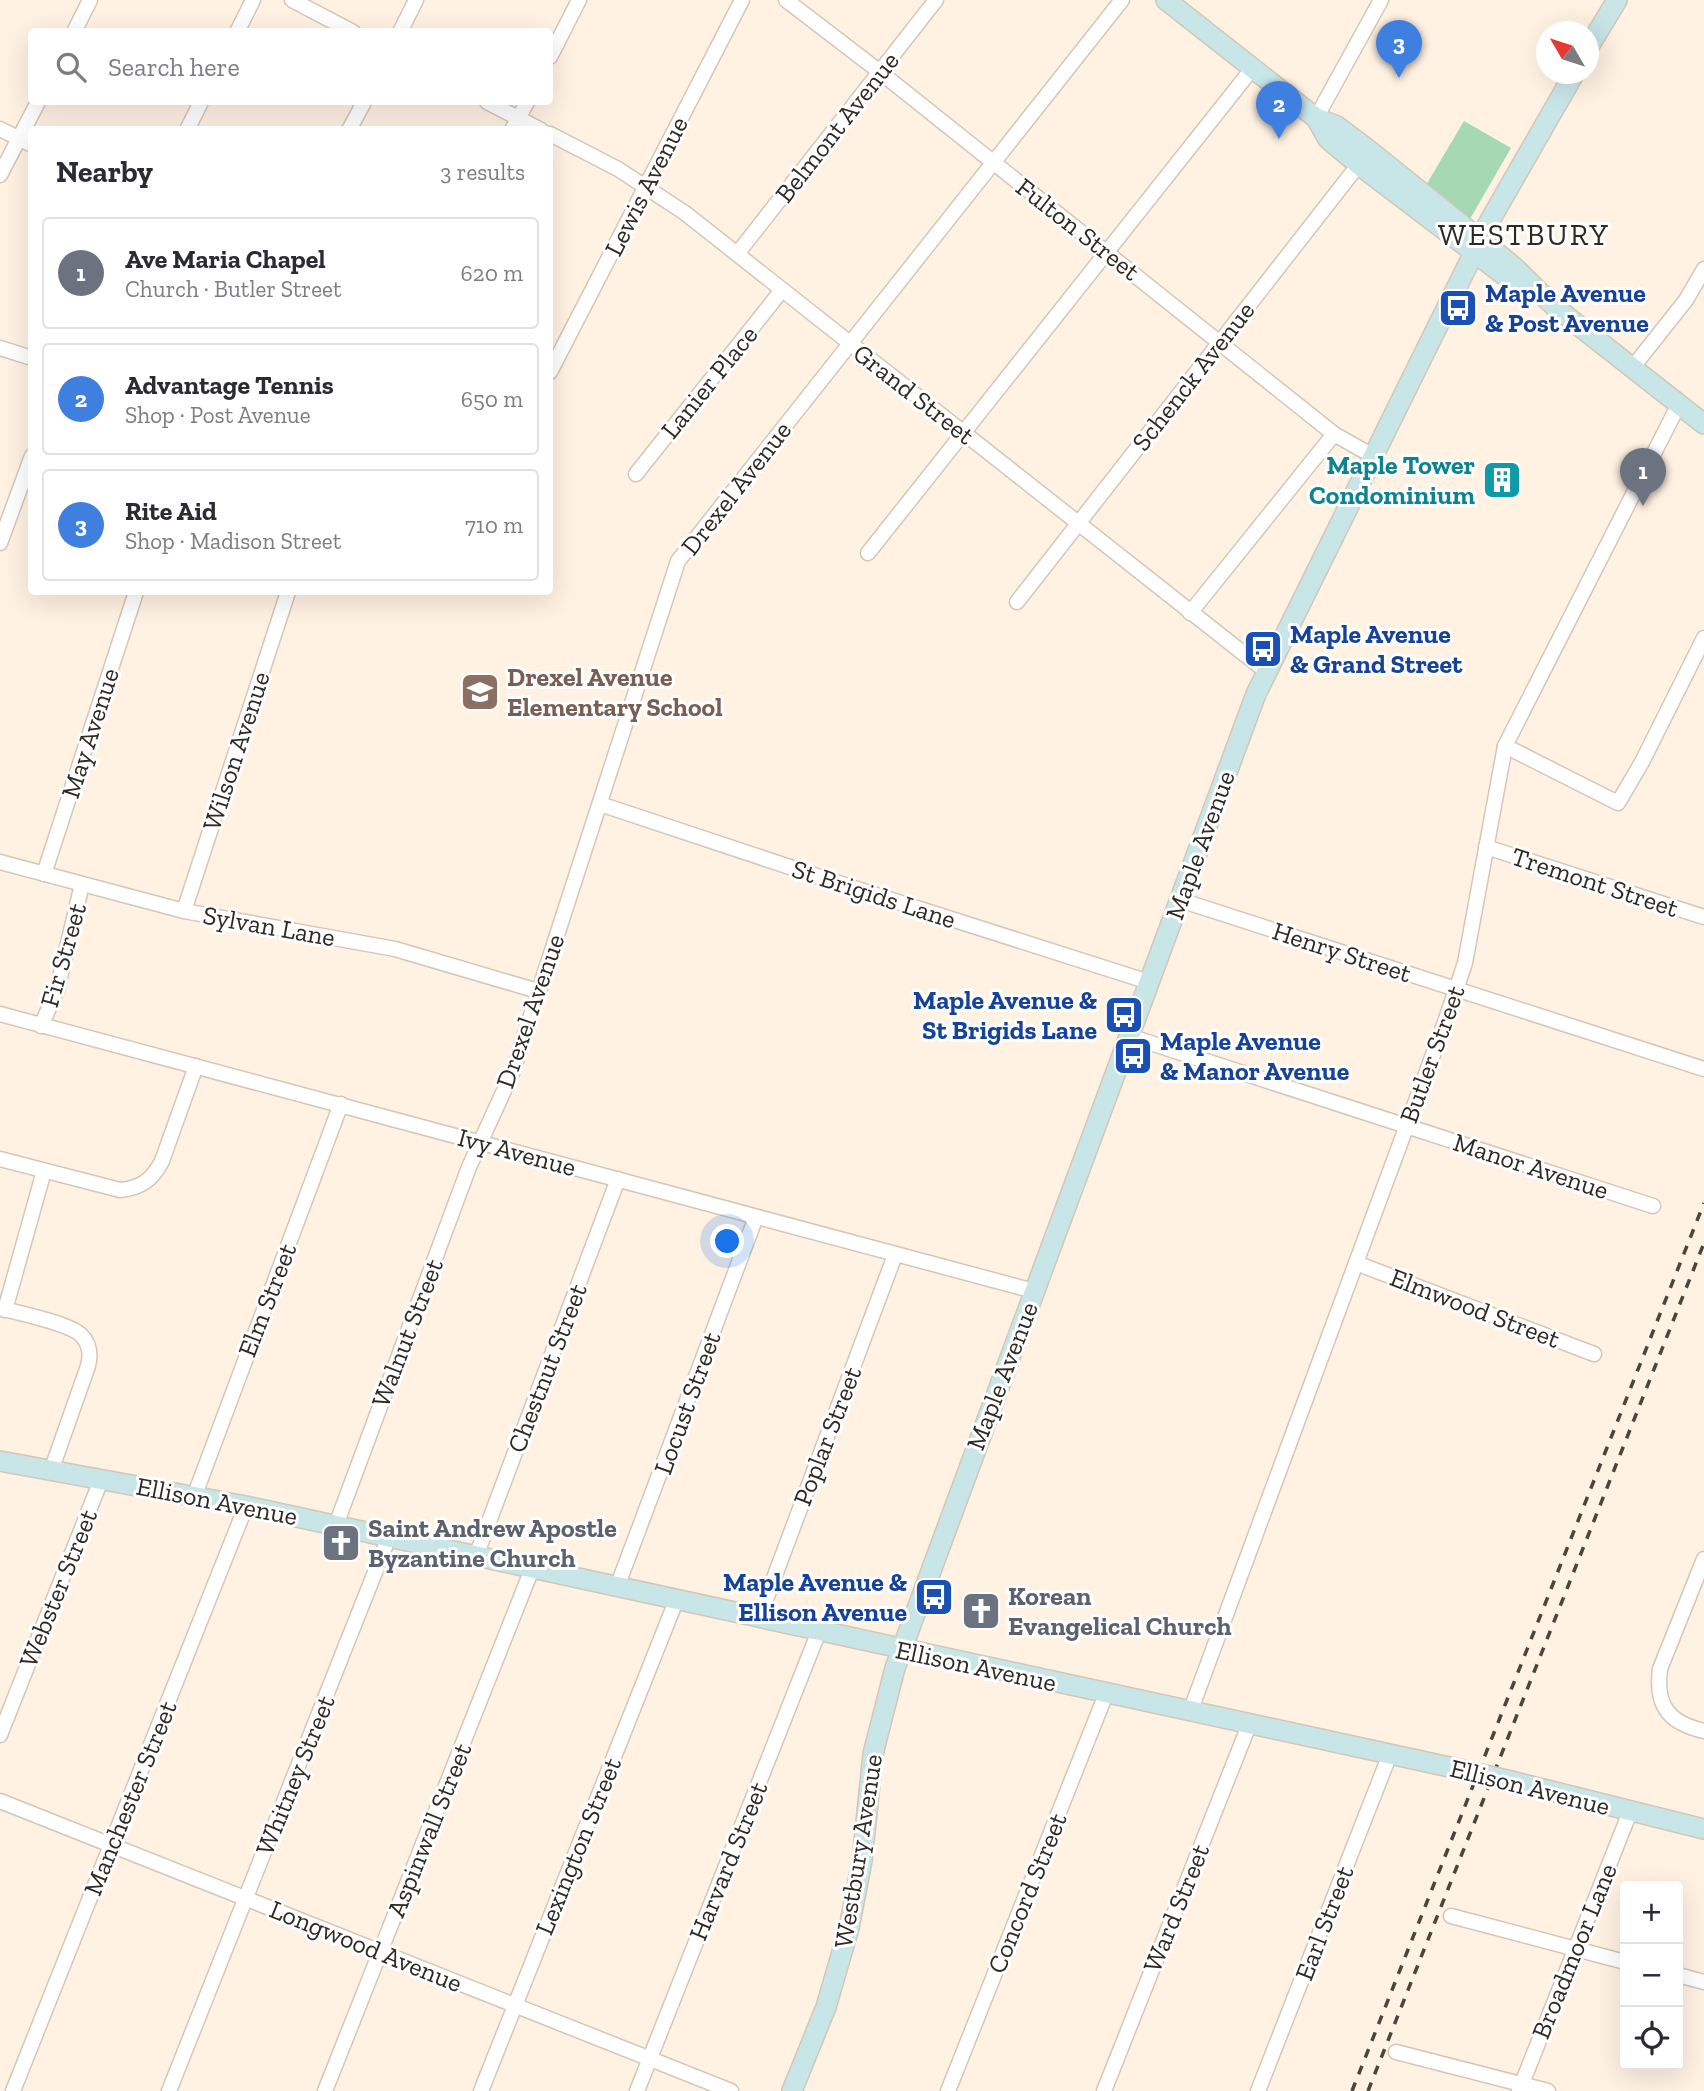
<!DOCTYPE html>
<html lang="en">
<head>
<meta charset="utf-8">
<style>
	:root { --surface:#fff; --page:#f7f7f7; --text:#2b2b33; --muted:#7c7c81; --line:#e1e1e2; --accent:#0b8043 }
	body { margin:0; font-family:"Zilla Slab",serif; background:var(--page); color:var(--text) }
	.controls { position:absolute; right:21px; bottom:21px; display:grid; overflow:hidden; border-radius:7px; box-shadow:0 7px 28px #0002 }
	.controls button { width:63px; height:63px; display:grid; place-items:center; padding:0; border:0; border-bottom:2px solid var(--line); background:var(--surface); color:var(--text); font:35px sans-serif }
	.compass { position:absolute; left:1536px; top:21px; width:63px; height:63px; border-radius:50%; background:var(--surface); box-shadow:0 7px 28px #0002; rotate:309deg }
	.you { position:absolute; left:728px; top:1242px; width:24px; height:24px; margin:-18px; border:5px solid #fff; border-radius:50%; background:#1a73e8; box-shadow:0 0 0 10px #1a73e833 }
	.badge { display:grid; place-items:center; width:46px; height:46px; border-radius:50%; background:var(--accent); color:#fff; font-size:23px; font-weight:700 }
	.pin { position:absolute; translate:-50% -58px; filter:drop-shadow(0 2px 4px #0008) }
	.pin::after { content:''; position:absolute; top:37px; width:24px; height:21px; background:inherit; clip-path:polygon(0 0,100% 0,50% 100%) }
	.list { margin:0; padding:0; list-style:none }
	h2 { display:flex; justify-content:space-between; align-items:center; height:91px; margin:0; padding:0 28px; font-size:30px }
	h2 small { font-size:23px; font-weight:400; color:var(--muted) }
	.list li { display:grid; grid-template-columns:46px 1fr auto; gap:21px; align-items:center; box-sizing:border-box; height:112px; margin:0 14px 14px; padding:0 14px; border:2px solid var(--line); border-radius:7px }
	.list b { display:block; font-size:26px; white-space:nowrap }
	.list p { margin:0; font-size:23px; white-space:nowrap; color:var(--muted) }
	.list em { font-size:23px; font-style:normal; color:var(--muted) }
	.icon { flex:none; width:38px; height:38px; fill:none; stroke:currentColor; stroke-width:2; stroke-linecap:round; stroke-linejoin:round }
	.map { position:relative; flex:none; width:1704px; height:2091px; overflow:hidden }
	.search { position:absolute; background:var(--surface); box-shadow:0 7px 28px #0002; left:28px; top:28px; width:525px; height:77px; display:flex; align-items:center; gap:18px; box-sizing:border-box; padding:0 24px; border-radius:7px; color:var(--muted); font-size:26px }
	.panel { position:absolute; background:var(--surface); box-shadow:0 7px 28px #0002; left:28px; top:126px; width:525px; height:469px; border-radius:7px }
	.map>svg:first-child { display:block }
	.green { fill:#a6d8b4 }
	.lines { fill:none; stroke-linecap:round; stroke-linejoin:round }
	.street-casing { stroke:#d3c7b8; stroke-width:17 }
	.secondary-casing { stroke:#d3c7b8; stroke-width:22 }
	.street { stroke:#fff; stroke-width:14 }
	.secondary { stroke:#c8e5e8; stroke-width:19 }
	.rail { stroke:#4a453d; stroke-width:3.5; stroke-dasharray:9 9; stroke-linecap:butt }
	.secondary-bridge-casing { stroke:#d3c7b8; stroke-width:22; stroke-linecap:butt }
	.secondary-bridge { stroke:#c8e5e8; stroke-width:19 }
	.labels { text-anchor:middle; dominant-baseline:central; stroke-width:6; stroke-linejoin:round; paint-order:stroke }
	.street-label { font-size:26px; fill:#2d2923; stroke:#fff }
	.transit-label { font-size:26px; font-weight:bold; fill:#164399; stroke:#fff; text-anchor:start }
	.culture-label { font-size:26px; font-weight:bold; fill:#0d838f; stroke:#fff; text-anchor:end }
	.education-label { font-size:26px; font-weight:bold; fill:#785e54; stroke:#fff; text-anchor:start }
	.worship-label { font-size:26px; font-weight:bold; fill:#5b616d; stroke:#fff; text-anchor:start }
	.quarter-label { font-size:30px; letter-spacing:2px; fill:#2d2923; stroke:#fff }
</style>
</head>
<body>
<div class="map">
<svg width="1704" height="2091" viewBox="0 0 1704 2091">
	<rect width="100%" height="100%" fill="#fff2e3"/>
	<path class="green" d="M1464 121 1511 148 1470 219 1426 185Z"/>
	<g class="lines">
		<g class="street-casing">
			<g id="street">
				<path d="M292 0 353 32"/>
				<path d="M786 0 880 72 1334 434 1373 456"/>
				<path d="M74 32 90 0"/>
				<path d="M237 32 253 0"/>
				<path d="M400 32 416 0"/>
				<path d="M550 57 579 0"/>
				<path d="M487 102 541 130"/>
				<path d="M1316 118 1381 0"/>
				<path d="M0 129 32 145"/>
				<path d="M187 130 201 102"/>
				<path d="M349 130 364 102"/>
				<path d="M512 130 527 102"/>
				<path d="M550 134 618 169 685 213 1267 672"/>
				<path d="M0 175 38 102"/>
				<path d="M737 254 936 0"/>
				<path d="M0 348 32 358"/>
				<path d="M1633 367 1686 300 1704 269"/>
				<path d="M550 372 742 0"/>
				<path d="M636 474 782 290"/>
				<path d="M0 543 32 456"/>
				<path d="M868 553 1252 69"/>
				<path d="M1017 602 1363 159"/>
				<path d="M1190 613 1334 434"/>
				<path d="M1505 746 1618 803 1642 762 1704 638"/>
				<path d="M600 804 826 879 1149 982"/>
				<path d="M1486 847 1704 917"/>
				<path d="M0 862 184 911 395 949 538 991"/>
				<path d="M44 874 136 592"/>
				<path d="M1180 900 1704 1069"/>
				<path d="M184 911 288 592"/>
				<path d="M0 1014 1034 1291"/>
				<path d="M41 1026 57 990 82 884"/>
				<path d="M1129 1036 1653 1206"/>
				<path d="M0 1159 120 1190C141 1188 152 1180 162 1161L196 1066"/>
				<path d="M1356 1263 1594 1354"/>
				<path d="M0 1308C18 1313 69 1323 81 1335 90 1344 91 1354 88 1366L51 1471"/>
				<path d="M5 1310 44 1171"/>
				<path d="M194 1497 341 1104"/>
				<path d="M336 1525 469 1167 513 1071 678 561 1122 0"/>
				<path d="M476 1556 618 1179"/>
				<path d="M1704 1559 1660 1669C1655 1706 1669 1723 1704 1731"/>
				<path d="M617 1587 756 1217"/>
				<path d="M759 1618 895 1255"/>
				<path d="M1190 1712 1444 1025 1465 963 1505 746 1679 404"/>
				<path d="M0 1735 101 1480"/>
				<path d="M0 1801 731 2091"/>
				<path d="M1451 1916 1625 1962"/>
				<path d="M1678 1975 1704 1982"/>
				<path d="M1396 2052 1548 2091"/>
				<path d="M13 2091 246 1506"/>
				<path d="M169 2091 389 1537"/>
				<path d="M325 2091 532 1569"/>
				<path d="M481 2091 676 1601"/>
				<path d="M637 2091 819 1631"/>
				<path d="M948 2091 1106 1694"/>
				<path d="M1104 2091 1249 1725"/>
				<path d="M1258 2091 1390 1754"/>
				<path d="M1519 2091 1630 1812"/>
			</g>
		</g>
		<g class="secondary-casing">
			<g id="secondary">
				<path d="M1166 0 1316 118 1337 126 1370 151 1513 266 1555 307 1704 424"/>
				<path d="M1588 48 1617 0"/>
				<path d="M1316 118 1328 139 1359 165 1521 288"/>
				<path d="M0 1461 246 1506 1454 1768"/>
				<path d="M1507 1780 1704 1829"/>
				<path d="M792 2091 826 2007 849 1928 862 1861 873 1754 895 1668 1256 694 1489 222 1574 74"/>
			</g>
		</g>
		<use href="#street" class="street"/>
		<use href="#secondary" class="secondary"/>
		<g class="rail">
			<path d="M1352 2091 1704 1203"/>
			<path d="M1368 2091 1704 1243"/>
		</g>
		<g class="secondary-bridge-casing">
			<path id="secondary-bridge" d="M1454 1768 1507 1780"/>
		</g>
		<use href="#secondary-bridge" class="secondary-bridge"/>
	</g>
	<defs>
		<g id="bus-square" transform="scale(2.0125)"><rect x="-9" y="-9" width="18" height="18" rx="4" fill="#1a4fb4" stroke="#fff"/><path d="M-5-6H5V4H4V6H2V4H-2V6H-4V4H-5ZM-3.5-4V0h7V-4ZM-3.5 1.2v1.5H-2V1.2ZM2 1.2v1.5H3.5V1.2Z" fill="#fff"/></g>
		<g id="building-square" transform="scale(2.0125)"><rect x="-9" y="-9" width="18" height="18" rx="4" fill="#0f9aa8" stroke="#fff"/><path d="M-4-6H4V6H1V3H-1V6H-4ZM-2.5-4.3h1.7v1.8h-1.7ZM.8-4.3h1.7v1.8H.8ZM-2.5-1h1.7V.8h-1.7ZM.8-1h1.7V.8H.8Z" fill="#fff"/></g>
		<g id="school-square" transform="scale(2.0125)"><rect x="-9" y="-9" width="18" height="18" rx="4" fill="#8d6e63" stroke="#fff"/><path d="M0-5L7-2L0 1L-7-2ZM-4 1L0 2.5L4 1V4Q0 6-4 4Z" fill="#fff"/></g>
		<g id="church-square" transform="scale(2.0125)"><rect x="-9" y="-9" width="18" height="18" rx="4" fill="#6b7280" stroke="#fff"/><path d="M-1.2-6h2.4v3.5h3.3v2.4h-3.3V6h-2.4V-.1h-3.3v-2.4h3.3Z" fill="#fff"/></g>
	</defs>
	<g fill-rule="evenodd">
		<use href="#bus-square" x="1458" y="308"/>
		<use href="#building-square" x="1502" y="480"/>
		<use href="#bus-square" x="1263" y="649"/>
		<use href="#school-square" x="480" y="692"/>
		<use href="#bus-square" x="1124" y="1015"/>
		<use href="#bus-square" x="1133" y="1056"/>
		<use href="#church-square" x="341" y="1543"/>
		<use href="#bus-square" x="934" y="1597"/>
		<use href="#church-square" x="981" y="1611"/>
	</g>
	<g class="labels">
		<g class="street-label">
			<text transform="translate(837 127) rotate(-52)">Belmont Avenue</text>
			<text transform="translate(646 186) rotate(-63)">Lewis Avenue</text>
			<text transform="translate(1078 229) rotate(38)">Fulton Street</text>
			<text transform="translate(1193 376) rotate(-52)">Schenck Avenue</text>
			<text transform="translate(709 382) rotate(-51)">Lanier Place</text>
			<text transform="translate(914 394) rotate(38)">Grand Street</text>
			<text transform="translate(736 488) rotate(-52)">Drexel Avenue</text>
			<text transform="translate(90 733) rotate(-72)">May Avenue</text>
			<text transform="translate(236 751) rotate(-72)">Wilson Avenue</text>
			<text transform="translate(1200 845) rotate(-70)">Maple Avenue</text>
			<text transform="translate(1595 882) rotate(18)">Tremont Street</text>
			<text transform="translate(874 894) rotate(18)">St Brigids Lane</text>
			<text transform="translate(269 926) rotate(10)">Sylvan Lane</text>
			<text transform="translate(1342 952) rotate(18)">Henry Street</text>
			<text transform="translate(63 955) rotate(-74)">Fir Street</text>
			<text transform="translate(530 1011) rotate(-71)">Drexel Avenue</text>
			<text transform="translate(1432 1054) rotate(-70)">Butler Street</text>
			<text transform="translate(517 1152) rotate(15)">Ivy Avenue</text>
			<text transform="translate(1531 1166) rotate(18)">Manor Avenue</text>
			<text transform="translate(267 1300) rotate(-69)">Elm Street</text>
			<text transform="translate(1475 1308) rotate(21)">Elmwood Street</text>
			<text transform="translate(407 1333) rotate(-69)">Walnut Street</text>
			<text transform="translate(547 1368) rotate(-69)">Chestnut Street</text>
			<text transform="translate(1002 1376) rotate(-69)">Maple Avenue</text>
			<text transform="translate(687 1403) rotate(-70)">Locust Street</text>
			<text transform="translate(827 1436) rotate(-69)">Poplar Street</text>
			<text transform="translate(217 1501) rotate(11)">Ellison Avenue</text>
			<text transform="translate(58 1588) rotate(-68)">Webster Street</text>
			<text transform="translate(976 1666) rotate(12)">Ellison Avenue</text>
			<text transform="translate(295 1775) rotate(-68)">Whitney Street</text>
			<text transform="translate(1530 1787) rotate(14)">Ellison Avenue</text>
			<text transform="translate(130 1798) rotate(-68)">Manchester Street</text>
			<text transform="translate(429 1830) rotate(-68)">Aspinwall Street</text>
			<text transform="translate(578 1846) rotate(-68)">Lexington Street</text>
			<text transform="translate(858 1851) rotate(-81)">Westbury Avenue</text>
			<text transform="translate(728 1861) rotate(-68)">Harvard Street</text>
			<text transform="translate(1027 1893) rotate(-68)">Concord Street</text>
			<text transform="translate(1176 1908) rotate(-68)">Ward Street</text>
			<text transform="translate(1324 1923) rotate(-69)">Earl Street</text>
			<text transform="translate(366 1946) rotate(22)">Longwood Avenue</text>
			<text transform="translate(1574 1951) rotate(-68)">Broadmoor Lane</text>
		</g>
		<g class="transit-label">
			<text x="1485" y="293">Maple Avenue<tspan x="1485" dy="30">&amp; Post Avenue</tspan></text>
			<text x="1290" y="634">Maple Avenue<tspan x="1290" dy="30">&amp; Grand Street</tspan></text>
			<text x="1097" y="1000" text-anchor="end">Maple Avenue &amp;<tspan x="1097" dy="30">St Brigids Lane</tspan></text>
			<text x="1160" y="1041">Maple Avenue<tspan x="1160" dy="30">&amp; Manor Avenue</tspan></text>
			<text x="907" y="1582" text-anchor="end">Maple Avenue &amp;<tspan x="907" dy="30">Ellison Avenue</tspan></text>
		</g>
		<g class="culture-label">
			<text x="1475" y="465">Maple Tower<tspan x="1475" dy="30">Condominium</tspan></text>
		</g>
		<g class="education-label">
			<text x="507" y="677">Drexel Avenue<tspan x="507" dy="30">Elementary School</tspan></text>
		</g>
		<g class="worship-label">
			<text x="368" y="1528">Saint Andrew Apostle<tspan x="368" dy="30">Byzantine Church</tspan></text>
			<text x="1008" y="1596">Korean<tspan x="1008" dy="30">Evangelical Church</tspan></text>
		</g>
		<g class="quarter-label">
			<text x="1524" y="235">WESTBURY</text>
		</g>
	</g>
</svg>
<div class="controls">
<button>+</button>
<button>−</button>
<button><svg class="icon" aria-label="locate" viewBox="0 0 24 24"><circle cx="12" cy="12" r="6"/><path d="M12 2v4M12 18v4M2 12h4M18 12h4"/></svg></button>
</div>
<svg class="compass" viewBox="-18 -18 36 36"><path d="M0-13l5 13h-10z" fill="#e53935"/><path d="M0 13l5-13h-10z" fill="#7c7c81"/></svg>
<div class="you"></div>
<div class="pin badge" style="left:1643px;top:506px;background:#6b7280">1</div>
<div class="pin badge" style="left:1279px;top:139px;background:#3f7fe0">2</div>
<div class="pin badge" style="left:1399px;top:78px;background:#3f7fe0">3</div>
<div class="search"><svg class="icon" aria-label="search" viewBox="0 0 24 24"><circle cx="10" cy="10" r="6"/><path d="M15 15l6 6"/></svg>Search here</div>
<section class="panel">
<h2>Nearby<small>3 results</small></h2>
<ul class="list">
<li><span class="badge" style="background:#6b7280">1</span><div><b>Ave Maria Chapel</b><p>Church · Butler Street</p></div><em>620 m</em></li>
<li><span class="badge" style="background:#3f7fe0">2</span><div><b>Advantage Tennis</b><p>Shop · Post Avenue</p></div><em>650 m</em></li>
<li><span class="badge" style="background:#3f7fe0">3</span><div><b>Rite Aid</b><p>Shop · Madison Street</p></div><em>710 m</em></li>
</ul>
</section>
</div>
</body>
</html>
